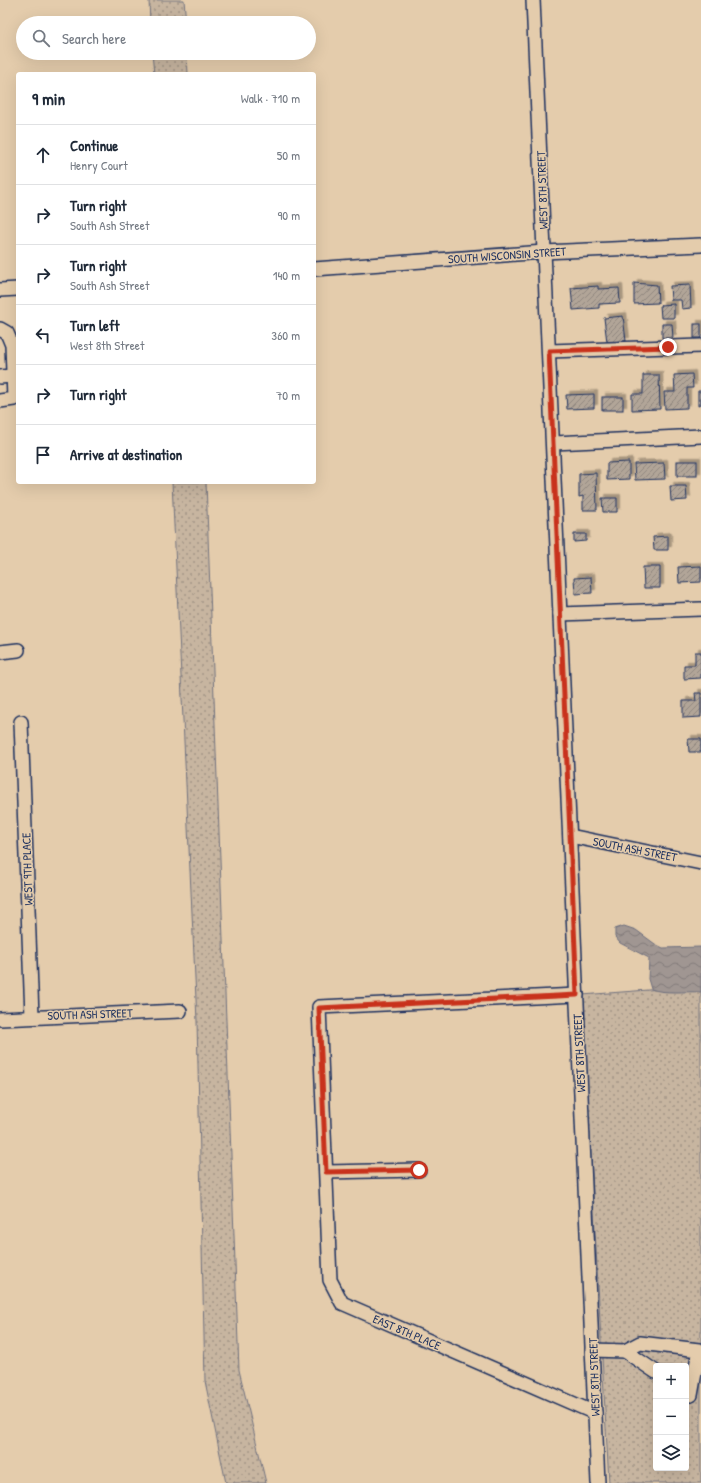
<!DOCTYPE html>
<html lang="en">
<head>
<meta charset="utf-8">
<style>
	:root { --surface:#fff; --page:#f6f6f7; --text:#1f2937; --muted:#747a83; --line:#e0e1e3 }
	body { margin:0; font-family:"Patrick Hand",sans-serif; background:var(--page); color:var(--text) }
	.controls { position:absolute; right:12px; bottom:12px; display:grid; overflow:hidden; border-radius:4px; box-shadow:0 4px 16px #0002 }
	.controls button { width:36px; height:36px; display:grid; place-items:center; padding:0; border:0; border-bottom:1px solid var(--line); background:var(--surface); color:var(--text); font:20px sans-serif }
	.stop { position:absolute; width:12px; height:12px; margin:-9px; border:3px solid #c8321e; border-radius:50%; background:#fff }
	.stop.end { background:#c8321e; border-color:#fff; box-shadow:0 1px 4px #0008 }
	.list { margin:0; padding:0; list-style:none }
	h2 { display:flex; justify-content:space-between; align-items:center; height:52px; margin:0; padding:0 16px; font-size:17px }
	h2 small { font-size:13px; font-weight:400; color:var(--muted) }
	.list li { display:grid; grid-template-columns:26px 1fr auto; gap:12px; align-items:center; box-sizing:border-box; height:60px; padding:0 16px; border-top:1px solid var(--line) }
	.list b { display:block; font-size:15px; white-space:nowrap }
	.list p { margin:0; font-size:13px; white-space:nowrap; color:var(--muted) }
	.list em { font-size:13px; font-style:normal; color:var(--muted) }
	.icon { flex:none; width:22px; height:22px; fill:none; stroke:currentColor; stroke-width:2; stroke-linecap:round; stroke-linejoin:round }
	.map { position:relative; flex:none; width:701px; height:1483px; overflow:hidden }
	.search { position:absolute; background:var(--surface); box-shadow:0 4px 16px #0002; left:16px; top:16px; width:300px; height:44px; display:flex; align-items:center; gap:10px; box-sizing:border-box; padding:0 14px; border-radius:22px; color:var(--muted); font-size:15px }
	.panel { position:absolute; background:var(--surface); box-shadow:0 4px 16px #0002; left:16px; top:72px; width:300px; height:412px; border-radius:4px }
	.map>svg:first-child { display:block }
	.park { fill:url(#park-dots); stroke:#71727f; fill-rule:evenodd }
	.water { fill:url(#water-waves); stroke:#6b6d7d }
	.building { fill:url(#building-hatch); stroke:#1b2f5e; filter:url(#shadow) }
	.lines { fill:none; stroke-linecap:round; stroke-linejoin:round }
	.minor-casing { stroke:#1b2f5e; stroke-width:16 }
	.minor { stroke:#e4ccac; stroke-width:13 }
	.route { stroke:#c8321e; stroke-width:5 }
	.labels { text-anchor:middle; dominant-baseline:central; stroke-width:3; stroke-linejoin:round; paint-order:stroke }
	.street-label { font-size:12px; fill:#1b2f5e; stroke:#e4ccac }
</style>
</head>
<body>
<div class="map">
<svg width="701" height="1483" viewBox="0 0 701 1483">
	<defs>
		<pattern id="park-dots" width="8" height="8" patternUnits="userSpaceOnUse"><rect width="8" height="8" fill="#c7b5a0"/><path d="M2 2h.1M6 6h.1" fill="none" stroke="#a19486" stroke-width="1.8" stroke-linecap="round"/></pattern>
		<pattern id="water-waves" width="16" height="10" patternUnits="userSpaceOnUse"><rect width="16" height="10" fill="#a09692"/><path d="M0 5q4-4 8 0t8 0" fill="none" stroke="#827b7a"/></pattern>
		<pattern id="building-hatch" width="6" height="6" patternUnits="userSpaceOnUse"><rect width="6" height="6" fill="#b2a598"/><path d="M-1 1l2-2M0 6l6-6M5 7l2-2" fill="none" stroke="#90877f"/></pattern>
		<filter id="shadow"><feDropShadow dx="3.5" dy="-3.5" stdDeviation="0" flood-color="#0004"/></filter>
	</defs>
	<rect width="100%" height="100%" fill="#e4ccac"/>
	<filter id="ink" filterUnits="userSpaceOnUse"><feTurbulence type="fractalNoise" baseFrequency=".025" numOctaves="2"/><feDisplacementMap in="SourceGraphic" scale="8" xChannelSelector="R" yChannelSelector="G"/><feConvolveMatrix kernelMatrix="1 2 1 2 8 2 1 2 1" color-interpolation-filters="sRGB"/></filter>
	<g filter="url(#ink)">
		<g class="park">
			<path d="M149 0H184L186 23H150Z"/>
			<path d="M152 53H187L188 74H154Z"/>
			<path d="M172 482H206L239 1370 266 1483H226L205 1381 197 1021Z"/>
			<path d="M701 986V1483H609L582 995ZM656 1366H686V1468H656Z"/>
		</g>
		<path class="water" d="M624 926 636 930 655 944 663 948 701 947V992C685 991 664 994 651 989L648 979 649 958 620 943 615 937V929Z"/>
		<g class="building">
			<path d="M634 283 657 285 658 303 634 304Z"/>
			<path d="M690 285 691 308 682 309 681 300H671L670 286Z"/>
			<path d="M598 286V289L619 288 620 303 599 304V308L573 310 571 288Z"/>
			<path d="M674 304V318H661L660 305Z"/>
			<path d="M623 316 626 341 607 342 604 318Z"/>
			<path d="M662 324H672L673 338H662Z"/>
			<rect x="694" y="324" width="7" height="14"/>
			<path d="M692 374 693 388H687V408L665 409 664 392H675L674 375Z"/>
			<path d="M643 375H659L660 409 632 410V394H643Z"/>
			<path d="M698 391H701V405L698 406Z"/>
			<path d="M594 394V408L567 409 566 395Z"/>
			<rect x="602" y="397" width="21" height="13"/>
			<rect x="677" y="461" width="20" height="15"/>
			<path d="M629 462V479L607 480V463Z"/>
			<path d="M664 463 665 479 635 480 634 464Z"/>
			<path d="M596 473 597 510H583V496L579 497V474Z"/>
			<path d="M670 486H686L687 500 671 501Z"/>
			<path d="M602 498H617V512H603Z"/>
			<path d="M574 534H586V541L574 542Z"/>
			<path d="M668 536V550H654L653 537Z"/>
			<path d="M701 566V582L679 583 678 567Z"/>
			<path d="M643 567H660V588H644Z"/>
			<path d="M591 577 592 593 575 594 574 578Z"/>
			<path d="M695 652H701V678L684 679V665H695Z"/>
			<path d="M695 693H701V717L683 718V701H696Z"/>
			<path d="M688 739H701V752H689Z"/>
		</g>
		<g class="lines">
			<g class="minor-casing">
				<g id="minor">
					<path d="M533 0 598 1483"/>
					<path d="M314 269 544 252 701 245"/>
					<path d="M0 290 18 289"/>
					<path d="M0 329 7 333 12 345 14 399 0 401"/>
					<path d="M549 351 701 346"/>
					<path d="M0 377 12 376"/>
					<path d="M554 443 701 436"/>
					<path d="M560 614 701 609"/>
					<path d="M0 652 18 650"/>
					<path d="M21 722 32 1016"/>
					<path d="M570 836 701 863"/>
					<path d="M577 995 319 1007 330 1280 342 1303 595 1413"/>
					<path d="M0 1019 180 1011"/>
					<path d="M326 1172 419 1170"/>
					<path d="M592 1350 625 1351 640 1343 699 1350 691 1395 686 1392"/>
					<path d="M625 1351 656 1372"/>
				</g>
			</g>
			<use href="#minor" class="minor"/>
		</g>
	</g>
	<g class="lines" filter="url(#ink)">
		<path class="route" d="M419 1170 326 1172 319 1008 577 995 549 351 668 347"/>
	</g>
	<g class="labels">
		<g class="street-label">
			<text transform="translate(542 190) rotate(-92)">WEST 8TH STREET</text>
			<text transform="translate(507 255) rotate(-4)">SOUTH WISCONSIN STREET</text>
			<text transform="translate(635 849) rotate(11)">SOUTH ASH STREET</text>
			<text transform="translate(27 869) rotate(-92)">WEST 9TH PLACE</text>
			<text transform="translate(90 1014) rotate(-2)">SOUTH ASH STREET</text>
			<text transform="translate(579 1053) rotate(-93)">WEST 8TH STREET</text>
			<text transform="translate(407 1332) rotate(23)">EAST 8TH PLACE</text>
			<text transform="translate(594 1377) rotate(-92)">WEST 8TH STREET</text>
		</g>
	</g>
</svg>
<div class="controls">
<button>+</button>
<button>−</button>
<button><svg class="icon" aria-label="layers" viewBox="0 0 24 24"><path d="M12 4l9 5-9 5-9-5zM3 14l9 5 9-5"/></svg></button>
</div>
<div class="stop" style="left:419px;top:1170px"></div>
<div class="stop end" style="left:668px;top:347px"></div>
<div class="search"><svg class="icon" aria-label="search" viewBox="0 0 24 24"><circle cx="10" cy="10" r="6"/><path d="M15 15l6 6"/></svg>Search here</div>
<section class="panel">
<h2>9 min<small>Walk · 710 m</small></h2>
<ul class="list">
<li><svg class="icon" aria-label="ahead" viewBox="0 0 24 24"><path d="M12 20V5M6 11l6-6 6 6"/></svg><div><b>Continue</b><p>Henry Court</p></div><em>50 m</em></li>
<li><svg class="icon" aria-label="right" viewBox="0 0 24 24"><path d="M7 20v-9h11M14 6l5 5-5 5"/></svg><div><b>Turn right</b><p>South Ash Street</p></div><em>90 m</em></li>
<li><svg class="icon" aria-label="right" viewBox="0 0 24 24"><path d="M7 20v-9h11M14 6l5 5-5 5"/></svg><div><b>Turn right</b><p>South Ash Street</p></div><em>140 m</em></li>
<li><svg class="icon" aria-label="left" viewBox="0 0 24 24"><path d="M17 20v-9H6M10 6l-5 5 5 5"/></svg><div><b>Turn left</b><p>West 8th Street</p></div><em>360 m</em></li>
<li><svg class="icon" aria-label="right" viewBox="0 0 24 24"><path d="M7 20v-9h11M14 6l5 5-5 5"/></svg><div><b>Turn right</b></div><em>70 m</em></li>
<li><svg class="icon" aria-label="arrive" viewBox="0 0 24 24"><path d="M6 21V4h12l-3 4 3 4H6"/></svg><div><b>Arrive at destination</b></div></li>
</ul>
</section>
</div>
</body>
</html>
